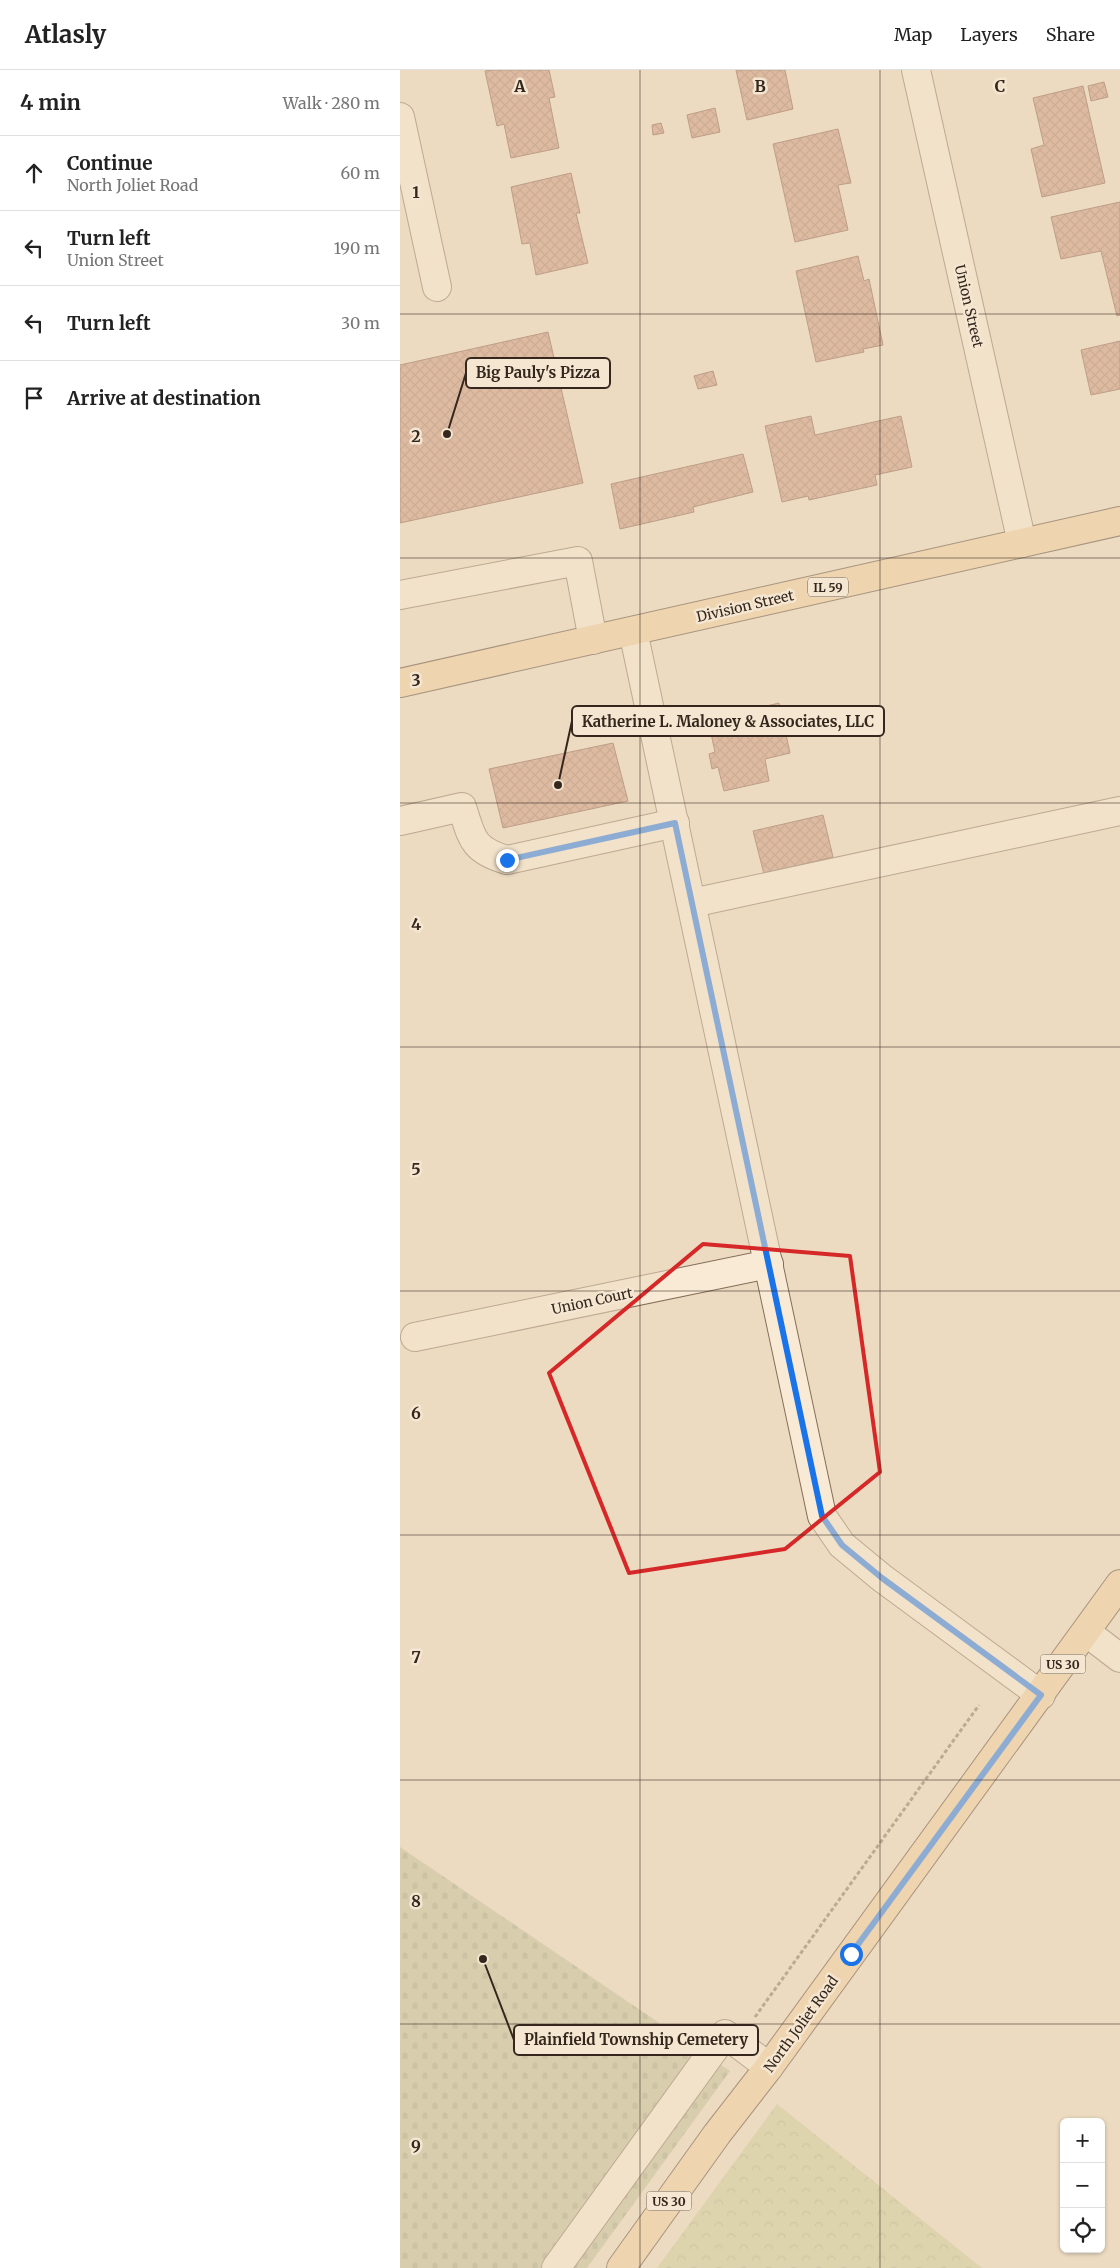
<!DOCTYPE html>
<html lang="en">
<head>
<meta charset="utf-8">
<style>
	:root { --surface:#fff; --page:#f2f2f2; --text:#222; --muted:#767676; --line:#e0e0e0 }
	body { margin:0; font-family:Merriweather,serif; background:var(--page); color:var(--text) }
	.controls { position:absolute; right:15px; bottom:15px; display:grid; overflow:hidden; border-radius:8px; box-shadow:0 1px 4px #0004 }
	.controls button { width:45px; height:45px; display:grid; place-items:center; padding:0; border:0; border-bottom:1px solid var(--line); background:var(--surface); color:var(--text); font:25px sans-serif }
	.stop { position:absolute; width:15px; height:15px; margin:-11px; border:4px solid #1a73e8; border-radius:50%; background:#fff }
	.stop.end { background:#1a73e8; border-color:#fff; box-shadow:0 1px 5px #0008 }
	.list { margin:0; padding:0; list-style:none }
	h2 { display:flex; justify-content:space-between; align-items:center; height:65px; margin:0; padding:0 20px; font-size:21px }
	h2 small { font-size:16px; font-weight:400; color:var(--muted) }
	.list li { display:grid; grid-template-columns:32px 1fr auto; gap:15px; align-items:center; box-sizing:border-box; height:75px; padding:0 20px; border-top:1px solid var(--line) }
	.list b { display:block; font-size:19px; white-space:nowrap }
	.list p { margin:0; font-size:16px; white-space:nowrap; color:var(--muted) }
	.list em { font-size:16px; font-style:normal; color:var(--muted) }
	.icon { flex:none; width:28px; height:28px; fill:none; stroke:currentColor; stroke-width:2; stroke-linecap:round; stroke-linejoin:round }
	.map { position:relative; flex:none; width:720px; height:2198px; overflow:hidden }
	header { display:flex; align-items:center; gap:30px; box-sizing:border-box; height:70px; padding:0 25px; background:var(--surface); border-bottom:1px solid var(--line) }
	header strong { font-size:24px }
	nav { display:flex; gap:28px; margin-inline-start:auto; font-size:18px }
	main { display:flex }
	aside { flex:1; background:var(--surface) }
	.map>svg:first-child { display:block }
	.forest { fill:url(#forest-crowns) }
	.cemetery { fill:url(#cemetery-stones) }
	.building { fill:url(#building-cross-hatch); stroke:#845440 }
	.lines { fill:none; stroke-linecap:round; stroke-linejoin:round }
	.minor-casing { stroke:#856d59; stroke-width:30 }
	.major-casing { stroke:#533c2e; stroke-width:30 }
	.path { stroke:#856d59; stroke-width:3; stroke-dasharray:4 2.5; stroke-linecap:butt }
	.minor { stroke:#f8ead4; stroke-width:28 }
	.major { stroke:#efcc9a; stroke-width:28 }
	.route { stroke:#1a73e8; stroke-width:6 }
	.marked { fill:none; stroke:#d62828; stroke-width:4; stroke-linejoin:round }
	.grid { fill:none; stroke:#35271d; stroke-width:1; stroke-opacity:0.55 }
	.labels { text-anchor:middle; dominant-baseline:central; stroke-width:5; stroke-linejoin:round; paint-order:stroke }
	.shield { fill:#f4e6d1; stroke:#6e6053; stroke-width:1 }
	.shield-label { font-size:12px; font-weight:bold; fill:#35271d }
	.street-label { font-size:14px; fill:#35271d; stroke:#f4e6d1 }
	.grid-label { font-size:16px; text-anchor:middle; font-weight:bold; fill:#35271d; stroke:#f4e6d1; stroke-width:5; stroke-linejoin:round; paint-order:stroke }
	.leader { fill:none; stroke:#35271d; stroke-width:2 }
	.callout-dot { fill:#35271d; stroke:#f4e6d1; stroke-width:2 }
	.callout { fill:#f4e6d1; stroke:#35271d; stroke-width:2 }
	.callout-label { font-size:15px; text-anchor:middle; font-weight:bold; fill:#35271d }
</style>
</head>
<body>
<header>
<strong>Atlasly</strong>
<nav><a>Map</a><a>Layers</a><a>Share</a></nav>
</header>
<main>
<aside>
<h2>4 min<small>Walk · 280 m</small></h2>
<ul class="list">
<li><svg class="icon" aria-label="ahead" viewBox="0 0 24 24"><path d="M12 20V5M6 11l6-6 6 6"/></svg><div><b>Continue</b><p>North Joliet Road</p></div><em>60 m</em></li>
<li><svg class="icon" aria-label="left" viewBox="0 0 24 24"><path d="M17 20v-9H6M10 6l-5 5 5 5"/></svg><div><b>Turn left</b><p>Union Street</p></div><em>190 m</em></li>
<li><svg class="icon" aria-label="left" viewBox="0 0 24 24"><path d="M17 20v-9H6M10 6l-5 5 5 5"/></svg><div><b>Turn left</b></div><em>30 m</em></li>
<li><svg class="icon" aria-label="arrive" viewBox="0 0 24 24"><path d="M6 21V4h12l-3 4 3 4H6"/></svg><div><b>Arrive at destination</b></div></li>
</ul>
</aside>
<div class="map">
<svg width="720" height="2198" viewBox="0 0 720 2198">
	<defs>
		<pattern id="forest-crowns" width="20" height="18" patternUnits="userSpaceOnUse" patternTransform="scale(1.25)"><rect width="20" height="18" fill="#c9ca96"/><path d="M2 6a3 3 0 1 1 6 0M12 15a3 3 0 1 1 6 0" fill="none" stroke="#adae81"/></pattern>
		<pattern id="cemetery-stones" width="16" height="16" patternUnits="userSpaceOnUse" patternTransform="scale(1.25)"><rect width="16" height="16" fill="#bebf95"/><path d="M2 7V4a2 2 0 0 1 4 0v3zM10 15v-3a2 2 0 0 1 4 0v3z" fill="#a4a480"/></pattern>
		<pattern id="building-cross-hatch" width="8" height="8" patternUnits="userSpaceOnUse" patternTransform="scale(1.25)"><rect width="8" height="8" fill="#ca9278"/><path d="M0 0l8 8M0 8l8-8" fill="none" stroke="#a57762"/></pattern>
	</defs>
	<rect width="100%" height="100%" fill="#ecdbc1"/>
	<path class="forest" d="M377 2034 582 2198H257Z"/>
	<path class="cemetery" d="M0 1777 330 2001 187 2198H0Z"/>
	<g class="building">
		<path d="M92 0H149L155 27 149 28 159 78 111 88 104 54 97 56 85 1Z"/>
		<path d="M336 0H385L393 39 347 50Z"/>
		<path d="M704 12 708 27 691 31 688 16Z"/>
		<path d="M683 16 705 113 642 127 631 79 644 75 633 28Z"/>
		<path d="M315 38 320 62 292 68 287 45Z"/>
		<path d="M261 53 264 63 253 65 252 55Z"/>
		<path d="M438 59 451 113 438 115 448 160 395 172 373 74Z"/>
		<path d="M171 103 180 143H176L188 193 136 205 130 173 122 174 111 117Z"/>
		<path d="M720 132V245L717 246 701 181 661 189 651 147Z"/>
		<path d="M458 186 464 211 469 209 483 275 463 279 464 282 416 292 396 201Z"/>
		<path d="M148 262 183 413 0 453V295Z"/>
		<path d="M720 271V319L691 325 681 280Z"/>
		<path d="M313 301 317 315 298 319 294 306Z"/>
		<path d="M411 346 415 365 501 346 512 397 475 405 477 415 409 430 408 426 382 432 365 356Z"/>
		<path d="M343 384 353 422 293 437 294 442 220 459 211 414Z"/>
		<path d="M379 633 390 683 365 689 369 711 324 721 318 697 312 699 309 684 315 682 308 650Z"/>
		<path d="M213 673 228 731 103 758 89 699Z"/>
		<path d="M423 745 433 787 364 804 353 761Z"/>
	</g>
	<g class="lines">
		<g class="minor-casing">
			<g id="minor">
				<path d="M516 0 622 473"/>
				<path d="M0 47 37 217"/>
				<path d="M0 525 178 491 193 570"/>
				<path d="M233 561 422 1446 442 1475 482 1508 641 1625"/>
				<path d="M0 751 62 737C72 768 72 780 107 790L275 753"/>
				<path d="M292 833 720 741"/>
				<path d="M15 1267 369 1194"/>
				<path d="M686 1562 720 1588"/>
				<path d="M156 2198 325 1964 369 1997"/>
			</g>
		</g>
		<g class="major-casing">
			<g id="major">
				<path d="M0 613 720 451"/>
				<path d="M221 2198 317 2064 369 1997 720 1514"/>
			</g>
		</g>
		<path class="path" d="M355 1947 579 1635"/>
		<use href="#minor" class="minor"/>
		<use href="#major" class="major"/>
	</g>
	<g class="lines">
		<path class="route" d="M107 790 275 753 422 1446 442 1475 482 1508 641 1625 451 1884"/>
	</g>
	<path d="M0 0H720V2198H0ZM303 1174 450 1186 480 1402 385 1479 229 1503 149 1303Z" fill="#ecdbc1" fill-opacity=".55" fill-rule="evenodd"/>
	<path class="marked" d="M303 1174 450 1186 480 1402 385 1479 229 1503 149 1303Z"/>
	<path class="grid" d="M240 0V2198M480 0V2198M0 244H720M0 488H720M0 733H720M0 977H720M0 1221H720M0 1465H720M0 1710H720M0 1954H720"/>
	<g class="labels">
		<g class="shield">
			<rect x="408" y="507.5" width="40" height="19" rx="4"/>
			<rect x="640.5" y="1584.5" width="45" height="19" rx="4"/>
			<rect x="246.5" y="2121.5" width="45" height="19" rx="4"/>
		</g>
		<g class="shield-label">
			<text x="428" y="517">IL 59</text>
			<text x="663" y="1594">US 30</text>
			<text x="269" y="2131">US 30</text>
		</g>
		<g class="street-label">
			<text transform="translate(569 236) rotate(77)">Union Street</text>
			<text transform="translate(345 536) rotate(-13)">Division Street</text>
			<text transform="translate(192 1231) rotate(-12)">Union Court</text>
			<text transform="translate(401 1954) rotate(-54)">North Joliet Road</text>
		</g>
	</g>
	<g class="grid-label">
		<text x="120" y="22">A</text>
		<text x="360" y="22">B</text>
		<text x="600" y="22">C</text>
		<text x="16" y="128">1</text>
		<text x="16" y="372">2</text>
		<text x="16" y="616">3</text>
		<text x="16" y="860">4</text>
		<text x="16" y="1105">5</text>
		<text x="16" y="1349">6</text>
		<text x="16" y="1593">7</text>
		<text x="16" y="1837">8</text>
		<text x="16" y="2082">9</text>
	</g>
	<path class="leader" d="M47 364L66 303M158 715L172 651M83 1889L114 1970"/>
	<g class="callout-dot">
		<circle cx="47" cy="364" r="5"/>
		<circle cx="158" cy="715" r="5"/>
		<circle cx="83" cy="1889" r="5"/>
	</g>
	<g class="callout">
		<rect x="66" y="288" width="144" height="30" rx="5"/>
		<rect x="172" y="636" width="312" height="30" rx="5"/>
		<rect x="114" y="1955" width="244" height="30" rx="5"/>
	</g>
	<g class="callout-label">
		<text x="138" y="308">Big Pauly's Pizza</text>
		<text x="328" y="657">Katherine L. Maloney &amp; Associates, LLC</text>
		<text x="236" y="1975">Plainfield Township Cemetery</text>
	</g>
</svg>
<div class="controls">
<button>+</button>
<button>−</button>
<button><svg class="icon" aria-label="locate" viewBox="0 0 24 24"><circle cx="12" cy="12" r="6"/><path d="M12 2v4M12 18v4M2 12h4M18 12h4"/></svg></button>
</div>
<div class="stop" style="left:451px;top:1884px"></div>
<div class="stop end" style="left:107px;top:790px"></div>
</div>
</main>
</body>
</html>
